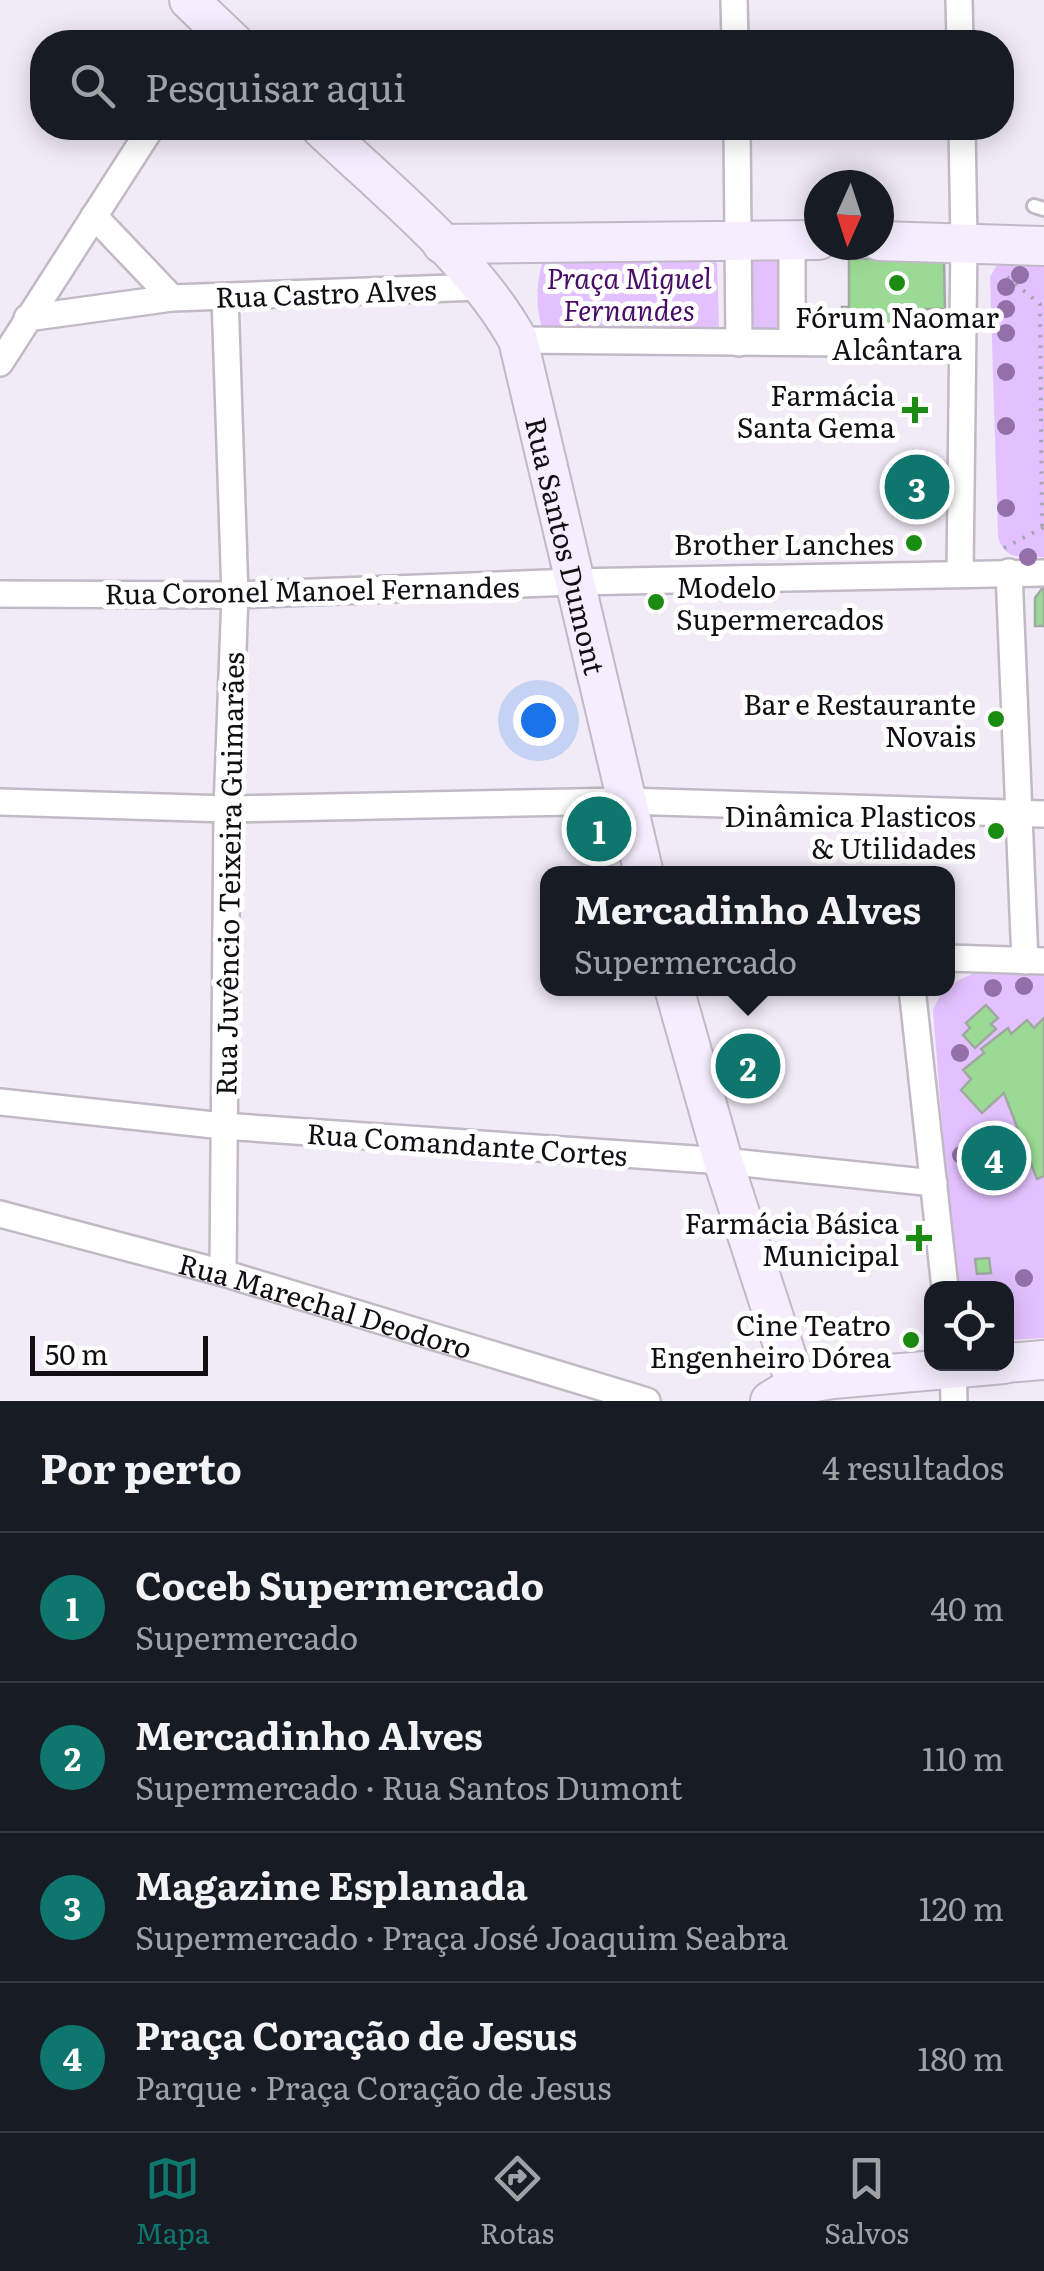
<!DOCTYPE html>
<html lang="pt">
<head>
<meta charset="utf-8">
<style>
	:root { --surface:#171b24; --page:#20242c; --text:#f1f3f6; --muted:#9ea1a6; --line:#363941; --accent:#0f766e }
	body { margin:0; font-family:Literata,serif; background:var(--page); color:var(--text) }
	.controls { position:absolute; right:30px; bottom:30px; display:grid; overflow:hidden; border-radius:20px; box-shadow:0 5px 25px #0003 }
	.controls button { width:90px; height:90px; display:grid; place-items:center; padding:0; border:0; border-bottom:2px solid var(--line); background:var(--surface); color:var(--text); font:50px sans-serif }
	.compass { position:absolute; left:804px; top:170px; width:90px; height:90px; border-radius:50%; background:var(--surface); box-shadow:0 5px 25px #0003; rotate:183deg }
	.scale { position:absolute; left:30px; bottom:25px; width:178px; box-sizing:border-box; padding-left:10px; border:5px solid #110f13; border-top:0; font-size:28px; line-height:35px; white-space:nowrap; color:#110f13; -webkit-text-stroke:8px #fff; paint-order:stroke }
	.you { position:absolute; left:538px; top:720px; width:35px; height:35px; margin:-25px; border:8px solid #fff; border-radius:50%; background:#1a73e8; box-shadow:0 0 0 15px #1a73e833 }
	.badge { display:grid; place-items:center; width:65px; height:65px; border-radius:50%; background:var(--accent); color:#fff; font-size:32px; font-weight:700 }
	.pin { position:absolute; translate:-50% -50%; border:5px solid #fff; box-shadow:0 2px 10px #0006 }
	.popup { position:absolute; left:540px; top:866px; width:415px; height:130px; box-sizing:border-box; display:grid; place-content:center; border-radius:20px; background:var(--surface); filter:drop-shadow(0 2px 8px #0005); font-size:32px; white-space:nowrap; color:var(--muted) }
	.popup b { font-size:38px; color:var(--text) }
	.popup::after { content:''; position:absolute; left:50%; top:100%; margin-left:-20px; border:20px solid transparent; border-top-color:var(--surface) }
	.list { margin:0; padding:0; list-style:none }
	h2 { display:flex; justify-content:space-between; align-items:center; height:130px; margin:0; padding:0 40px; font-size:42px }
	h2 small { font-size:32px; font-weight:400; color:var(--muted) }
	.list li { display:grid; grid-template-columns:65px 1fr auto; gap:30px; align-items:center; box-sizing:border-box; height:150px; padding:0 40px; border-top:2px solid var(--line) }
	.list b { display:block; font-size:38px; white-space:nowrap }
	.list p { margin:0; font-size:32px; white-space:nowrap; color:var(--muted) }
	.list em { font-size:32px; font-style:normal; color:var(--muted) }
	.icon { flex:none; width:55px; height:55px; fill:none; stroke:currentColor; stroke-width:2; stroke-linecap:round; stroke-linejoin:round }
	.map { position:relative; flex:none; width:1044px; height:1401px; overflow:hidden }
	.search { position:absolute; background:var(--surface); box-shadow:0 5px 25px #0003; left:30px; right:30px; top:30px; height:110px; display:flex; align-items:center; gap:25px; box-sizing:border-box; padding:0 35px; border-radius:40px; color:var(--muted); font-size:38px }
	.sheet { height:730px; background:var(--surface) }
	nav { display:flex; justify-content:space-around; align-items:center; box-sizing:border-box; height:140px; border-top:2px solid var(--line); background:var(--surface); font-size:28px; color:var(--muted) }
	nav a { display:grid; justify-items:center; gap:5px }
	nav .on { color:var(--accent) }
	.map>svg:first-child { display:block }
	.green { fill:#e3c1ff }
	.building { fill:#9bda94; stroke:#a0a99f; stroke-width:2.5 }
	.lines { fill:none; stroke-linecap:round; stroke-linejoin:round }
	.service-casing { stroke:#c1bac6; stroke-width:18 }
	.minor-casing { stroke:#c1bac6; stroke-width:30 }
	.secondary-casing { stroke:#c1bac6; stroke-width:42 }
	.path { stroke:#aaa4af; stroke-width:4; stroke-dasharray:2.5 8; stroke-linecap:butt }
	.service { stroke:#fff; stroke-width:12 }
	.minor { stroke:#fff; stroke-width:25 }
	.secondary { stroke:#f6eefe; stroke-width:38 }
	.tree { fill:#9470a8 }
	.poi-dot { fill:#1b8c12; stroke:#fff; stroke-width:4 }
	.labels { text-anchor:middle; dominant-baseline:central; stroke-width:10; stroke-linejoin:round; paint-order:stroke }
	.park-label { font-size:28px; font-style:italic; fill:#470c67; stroke:#fff }
	.street-label { font-size:28px; fill:#110f13; stroke:#fff }
	.poi-label { font-size:28px; fill:#110f13; stroke:#fff; text-anchor:end }
</style>
</head>
<body>
<div class="map">
<svg width="1044" height="1401" viewBox="0 0 1044 1401">
	<rect width="100%" height="100%" fill="#f1eaf7"/>
	<g class="green">
		<path d="M547 253 711 255 717 263 719 327 711 333H544C535 313 535 272 547 253Z"/>
		<path d="M746 253H788L787 335 745 334Z"/>
		<path d="M1044 262V557C1023 557 1002 561 998 535L990 277 998 263Z"/>
		<path d="M972 974 1044 975V1338L1007 1340 1006 1288H955L933 1010C942 989 951 983 972 974Z"/>
	</g>
	<g class="building">
		<path d="M944 258 945 309H926L927 327 842 328V307H849V259Z"/>
		<path d="M1044 586V626H1035V598Z"/>
		<path d="M986 1005 998 1018 991 1024 996 1029 975 1048 963 1035 970 1028 966 1023Z"/>
		<path d="M1044 1018V1176L1037 1179 1004 1093 982 1113 961 1090 971 1079 963 1070 984 1053 981 1049 1008 1028 1011 1034 1027 1020 1034 1028Z"/>
		<path d="M989 1258 991 1273 977 1274 975 1259Z"/>
	</g>
	<g class="lines">
		<g class="service-casing">
			<path id="service" d="M1034 206 1044 209"/>
		</g>
		<g class="minor-casing">
			<g id="minor">
				<path d="M734 0 735 42"/>
				<path d="M959 0 960 42"/>
				<path d="M737 128 739 343"/>
				<path d="M94 216 172 298"/>
				<path d="M27 318 172 298 480 287"/>
				<path d="M518 340 962 344"/>
				<path d="M792 341V240"/>
				<path d="M0 363 151 128"/>
				<path d="M960 572 964 241 962 128"/>
				<path d="M1009 572 1025 961"/>
				<path d="M0 594 235 595 574 582 1044 573"/>
				<path d="M0 802 227 809 625 801 1044 814"/>
				<path d="M948 958 1044 961"/>
				<path d="M912 988 945 1288"/>
				<path d="M0 1102 223 1126 723 1161 934 1183"/>
				<path id="s1" d="M0 1214 223 1273 647 1401"/>
				<path d="M223 1273 227 809 235 595 225 296"/>
				<path d="M953 1364 954 1401"/>
			</g>
		</g>
		<g class="secondary-casing">
			<g id="secondary">
				<path d="M189 0 233 42"/>
				<path id="s2" d="M321 128C387 191 474 260 518 340L644 874"/>
				<path d="M879 241 1044 246"/>
				<path d="M442 244 819 240"/>
				<path d="M674 988 723 1161 796 1385"/>
				<path d="M1006 1363 1044 1360"/>
				<path d="M770 1401 796 1385 833 1379 1004 1364"/>
			</g>
		</g>
		<g class="path">
			<path d="M1007 277 1040 304 1042 527"/>
			<path d="M1004 548 1044 527"/>
		</g>
		<use href="#service" class="service"/>
		<use href="#minor" class="minor"/>
		<use href="#secondary" class="secondary"/>
	</g>
	<g class="tree">
		<circle cx="1020" cy="275" r="9"/>
		<circle cx="1006" cy="287" r="9"/>
		<circle cx="1006" cy="309" r="9"/>
		<circle cx="1006" cy="333" r="9"/>
		<circle cx="1006" cy="372" r="9"/>
		<circle cx="1006" cy="426" r="9"/>
		<circle cx="1006" cy="508" r="9"/>
		<circle cx="1028" cy="557" r="9"/>
		<circle cx="1024" cy="986" r="9"/>
		<circle cx="993" cy="988" r="9"/>
		<circle cx="960" cy="1053" r="9"/>
		<circle cx="961" cy="1155" r="9"/>
		<circle cx="1024" cy="1278" r="9"/>
	</g>
	<g class="poi-dot">
		<circle cx="897" cy="283" r="10"/>
		<path d="M910 395h10v10h10v10h-10v10h-10v-10h-10v-10h10z"/>
		<circle cx="914" cy="543" r="10"/>
		<circle cx="656" cy="602" r="10"/>
		<circle cx="996" cy="719" r="10"/>
		<circle cx="996" cy="831" r="10"/>
		<path d="M914 1223h10v10h10v10h-10v10h-10v-10h-10v-10h10z"/>
		<circle cx="911" cy="1340" r="10"/>
	</g>
	<g class="labels">
		<g class="park-label">
			<text x="629" y="277">Praça Miguel<tspan x="629" dy="32">Fernandes</tspan></text>
		</g>
		<g class="street-label">
			<text transform="translate(326 292) rotate(-2)">Rua Castro Alves</text>
			<text stroke="none"><textPath href="#s2" startOffset="502">Rua Santos Dumont</textPath></text>
			<text transform="translate(312 589) rotate(-1)">Rua Coronel Manoel Fernandes</text>
			<text transform="translate(228 874) rotate(-89)">Rua Juvêncio Teixeira Guimarães</text>
			<text transform="translate(467 1143) rotate(4)">Rua Comandante Cortes</text>
			<text stroke="none"><textPath href="#s1" startOffset="338">Rua Marechal Deodoro</textPath></text>
		</g>
		<g class="poi-label">
			<text x="897" y="316" text-anchor="middle">Fórum Naomar<tspan x="897" dy="32">Alcântara</tspan></text>
			<text x="895" y="394">Farmácia<tspan x="895" dy="32">Santa Gema</tspan></text>
			<text x="894" y="543">Brother Lanches</text>
			<text x="676" y="586" text-anchor="start">Modelo<tspan x="676" dy="32">Supermercados</tspan></text>
			<text x="976" y="703">Bar e Restaurante<tspan x="976" dy="32">Novais</tspan></text>
			<text x="976" y="815">Dinâmica Plasticos<tspan x="976" dy="32">&amp; Utilidades</tspan></text>
			<text x="899" y="1222">Farmácia Básica<tspan x="899" dy="32">Municipal</tspan></text>
			<text x="891" y="1324">Cine Teatro<tspan x="891" dy="32">Engenheiro Dórea</tspan></text>
		</g>
	</g>
</svg>
<div class="controls">
<button><svg class="icon" aria-label="locate" viewBox="0 0 24 24"><circle cx="12" cy="12" r="6"/><path d="M12 2v4M12 18v4M2 12h4M18 12h4"/></svg></button>
</div>
<svg class="compass" viewBox="-18 -18 36 36"><path d="M0-13l5 13h-10z" fill="#e53935"/><path d="M0 13l5-13h-10z" fill="#9ea1a6"/></svg>
<div class="scale">50 m</div>
<div class="you"></div>
<div class="pin badge" style="left:599px;top:829px">1</div>
<div class="pin badge" style="left:748px;top:1066px">2</div>
<div class="popup"><b>Mercadinho Alves</b>Supermercado</div>
<div class="pin badge" style="left:917px;top:487px">3</div>
<div class="pin badge" style="left:994px;top:1158px">4</div>
<div class="search"><svg class="icon" aria-label="search" viewBox="0 0 24 24"><circle cx="10" cy="10" r="6"/><path d="M15 15l6 6"/></svg>Pesquisar aqui</div>
</div>
<section class="sheet">
<h2>Por perto<small>4 resultados</small></h2>
<ul class="list">
<li><span class="badge">1</span><div><b>Coceb Supermercado</b><p>Supermercado</p></div><em>40 m</em></li>
<li><span class="badge">2</span><div><b>Mercadinho Alves</b><p>Supermercado · Rua Santos Dumont</p></div><em>110 m</em></li>
<li><span class="badge">3</span><div><b>Magazine Esplanada</b><p>Supermercado · Praça José Joaquim Seabra</p></div><em>120 m</em></li>
<li><span class="badge">4</span><div><b>Praça Coração de Jesus</b><p>Parque · Praça Coração de Jesus</p></div><em>180 m</em></li>
</ul>
</section>
<nav>
<a class="on"><svg class="icon" aria-label="map" viewBox="0 0 24 24"><path d="M3 6l6-2 6 2 6-2v14l-6 2-6-2-6 2zM9 4v14M15 6v14"/></svg>Mapa</a>
<a><svg class="icon" aria-label="directions" viewBox="0 0 24 24"><path d="M12 3l9 9-9 9-9-9zM9 14v-3h6M13 9l2 2-2 2"/></svg>Rotas</a>
<a><svg class="icon" aria-label="saved" viewBox="0 0 24 24"><path d="M7 4h10v16l-5-4-5 4z"/></svg>Salvos</a>
</nav>
</body>
</html>
